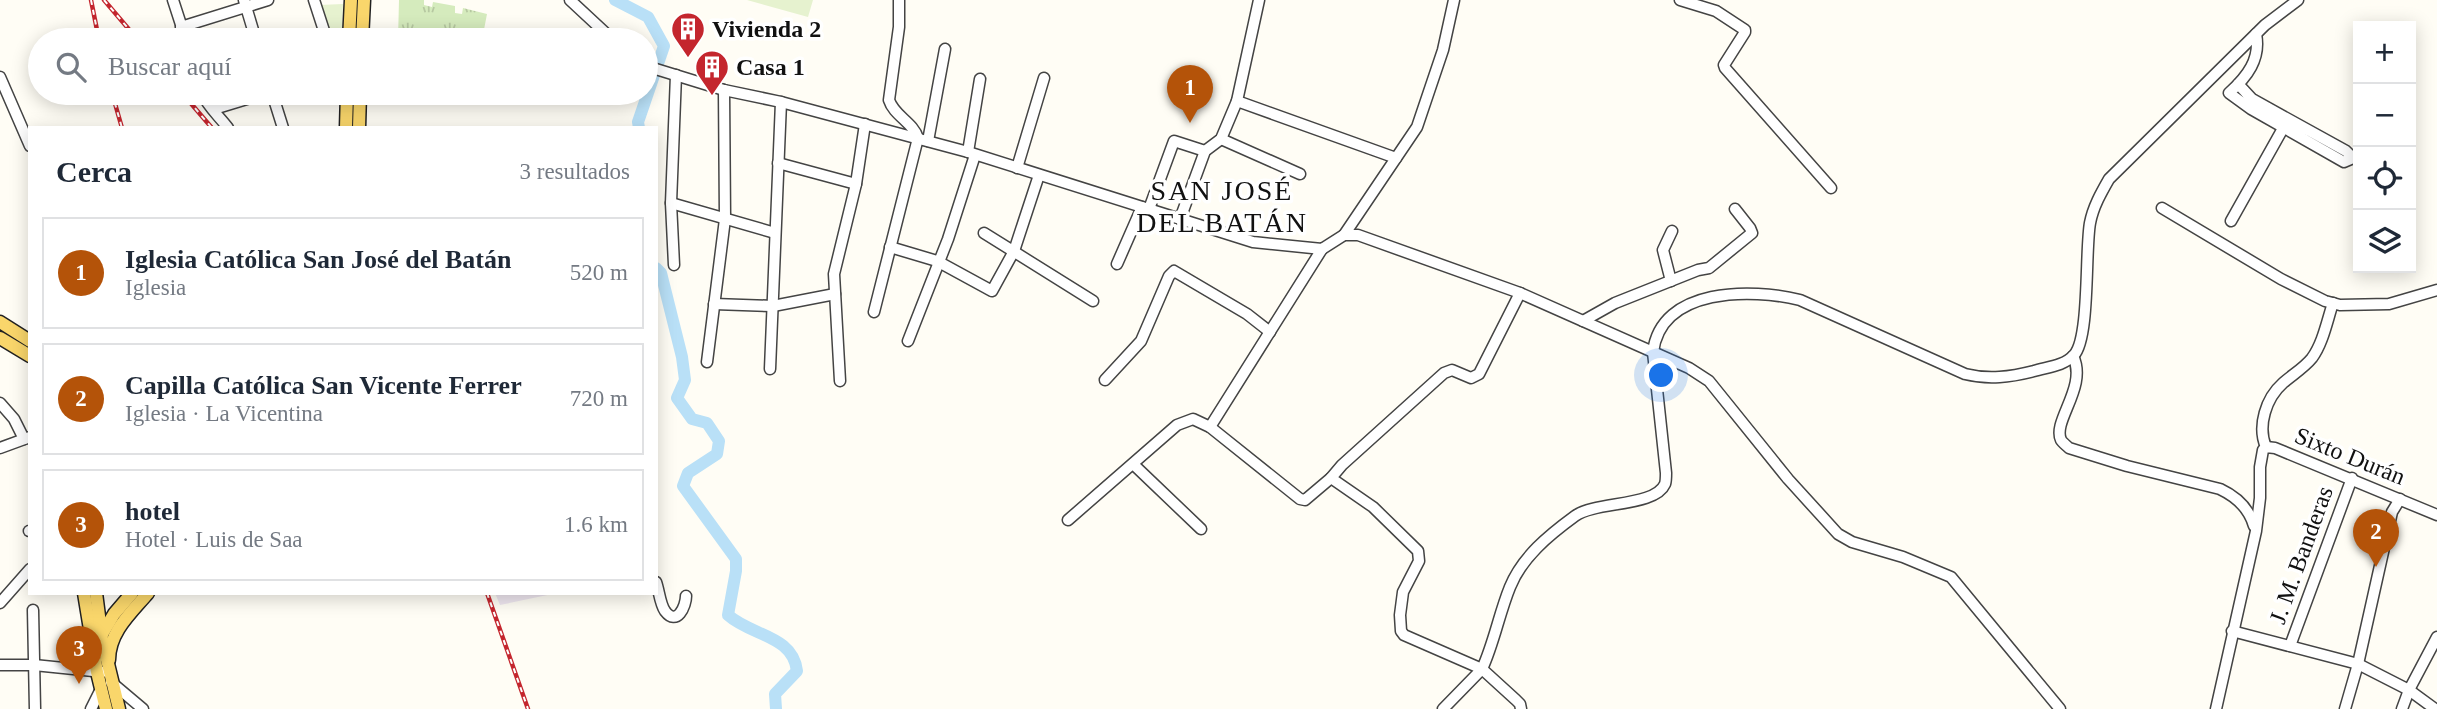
<!DOCTYPE html>
<html lang="es">
<head>
<meta charset="utf-8">
<style>
	:root { --surface:#fff; --page:#f2f2f3; --text:#1f2937; --muted:#747a83; --line:#e0e1e3; --accent:#b45309 }
	body { margin:0; font-family:Georgia,serif; background:var(--page); color:var(--text) }
	.controls { position:absolute; right:21px; top:21px; display:grid; overflow:hidden; border-radius:0px; box-shadow:0 4px 18px #0003 }
	.controls button { width:63px; height:63px; display:grid; place-items:center; padding:0; border:0; border-bottom:2px solid var(--line); background:var(--surface); color:var(--text); font:35px sans-serif }
	.you { position:absolute; left:1662px; top:376px; width:24px; height:24px; margin:-18px; border:5px solid #fff; border-radius:50%; background:#1a73e8; box-shadow:0 0 0 10px #1a73e833 }
	.badge { display:grid; place-items:center; width:46px; height:46px; border-radius:50%; background:var(--accent); color:#fff; font-size:23px; font-weight:700 }
	.pin { position:absolute; translate:-50% -58px; filter:drop-shadow(0 2px 4px #0008) }
	.pin::after { content:''; position:absolute; top:37px; width:24px; height:21px; background:inherit; clip-path:polygon(0 0,100% 0,50% 100%) }
	.list { margin:0; padding:0; list-style:none }
	h2 { display:flex; justify-content:space-between; align-items:center; height:91px; margin:0; padding:0 28px; font-size:30px }
	h2 small { font-size:23px; font-weight:400; color:var(--muted) }
	.list li { display:grid; grid-template-columns:46px 1fr auto; gap:21px; align-items:center; box-sizing:border-box; height:112px; margin:0 14px 14px; padding:0 14px; border:2px solid var(--line); border-radius:0px }
	.list b { display:block; font-size:26px; white-space:nowrap }
	.list p { margin:0; font-size:23px; white-space:nowrap; color:var(--muted) }
	.list em { font-size:23px; font-style:normal; color:var(--muted) }
	.icon { flex:none; width:38px; height:38px; fill:none; stroke:currentColor; stroke-width:2; stroke-linecap:round; stroke-linejoin:round }
	.map { position:relative; flex:none; width:2437px; height:709px; overflow:hidden }
	.search { position:absolute; background:var(--surface); box-shadow:0 4px 18px #0003; left:28px; top:28px; width:630px; height:77px; display:flex; align-items:center; gap:18px; box-sizing:border-box; padding:0 24px; border-radius:38px; color:var(--muted); font-size:26px }
	.panel { position:absolute; background:var(--surface); box-shadow:0 4px 18px #0003; left:28px; top:126px; width:630px; height:469px; border-radius:0px }
	.map>svg:first-child { display:block }
	.industrial { fill:#eee6ef }
	.park { fill:url(#park-tufts) }
	.pitch { fill:#e6f2cf }
	.lines { fill:none; stroke-linecap:round; stroke-linejoin:round }
	.river { stroke:#b9e0f7; stroke-width:12 }
	.minor-casing { stroke:#444; stroke-width:13 }
	.major-casing { stroke:#222; stroke-width:15 }
	.minor { stroke:#fff; stroke-width:10 }
	.major { stroke:#f9d66b; stroke-width:12 }
	.rail-casing { stroke:#c4262e; stroke-width:4.5 }
	.rail { stroke:#fff; stroke-width:2; stroke-dasharray:5; stroke-linecap:butt }
	.labels { text-anchor:middle; dominant-baseline:central; stroke-width:7; stroke-linejoin:round; paint-order:stroke }
	.poi-label { font-size:24px; font-weight:bold; fill:#111; stroke:#fff; text-anchor:start }
	.street-label { font-size:24px; fill:#111; stroke:#fff }
	.quarter-label { font-size:28px; letter-spacing:2px; fill:#111; stroke:#fff }
</style>
</head>
<body>
<div class="map">
<svg width="2437" height="709" viewBox="0 0 2437 709">
	<defs>
		<pattern id="park-tufts" width="24" height="20" patternUnits="userSpaceOnUse" patternTransform="scale(1.75)"><rect width="24" height="20" fill="#d5ebbd"/><path d="M3 7l-1-3M5 7V3M7 7l1-3M15 17l-1-3M17 17v-4M19 17l1-3" fill="none" stroke="#b6c8a1"/></pattern>
	</defs>
	<rect width="100%" height="100%" fill="#fffdf5"/>
	<path class="industrial" d="M495 593H557L500 605Z"/>
	<path class="park" d="M399 0H424V5L432 7 433 2 455 6V13L462 14 463 8 487 14 482 40H398Z"/>
	<g class="pitch">
		<path d="M747 0H813L808 17Z"/>
		<path d="M343 4 342 33 329 34 319 5Z"/>
	</g>
	<g class="lines">
		<g class="river">
			<path d="M615 0 648 17 664 46 638 122 639 128"/>
			<path d="M656 268 661 273 682 357 685 380 677 398 692 419 707 423 719 441 717 454 688 473 683 486 736 559V571L728 615C751 636 793 635 797 671L775 694 776 709"/>
		</g>
		<g class="minor-casing">
			<g id="minor">
				<path d="M173 0 186 40"/>
				<path d="M244 0 256 40"/>
				<path d="M314 0 327 40"/>
				<path d="M570 0 613 40"/>
				<path d="M1680 0 1716 11 1745 30V32L1724 65 1725 68 1831 188"/>
				<path d="M181 27 268 0"/>
				<path d="M646 66 724 90 781 102 968 152 1253 242 1322 249 1344 235H1358L1520 293 1689 368 1709 381 1788 479 1838 534 1852 542 1903 557 1951 577 2060 709"/>
				<path d="M0 77 30 146"/>
				<path d="M2238 84 2252 99 2346 151 2352 157 2351 159 2344 162 2251 109 2229 93C2247 77 2261 59 2256 34"/>
				<path d="M202 93C207 106 219 116 228 128"/>
				<path d="M272 93 283 128"/>
				<path d="M1237 101 1396 158"/>
				<path d="M214 109 267 93"/>
				<path d="M1221 139 1300 174"/>
				<path d="M928 141 945 49"/>
				<path d="M968 152 980 79"/>
				<path d="M778 163 856 184"/>
				<path d="M1017 168 1044 78"/>
				<path d="M671 203 775 233"/>
				<path d="M2162 208 2281 279 2325 301 2340 305 2389 304 2437 290"/>
				<path d="M1149 209 1174 141 1205 151"/>
				<path d="M1180 219 1205 151 1221 139 1237 101 1259 0"/>
				<path d="M2231 221 2286 123"/>
				<path d="M984 233 1093 301"/>
				<path d="M1344 235 1417 127 1443 50 1454 0"/>
				<path d="M890 247 937 261 992 291 1014 251 1039 175"/>
				<path d="M1117 264 1142 207"/>
				<path d="M674 265 671 203 676 75"/>
				<path d="M1671 281 1663 250 1672 231"/>
				<path d="M714 304 773 306 835 294"/>
				<path d="M874 312 918 138C913 122 894 116 889 100L899 27V0"/>
				<path d="M1583 321 1615 303 1698 270 1709 268 1752 233 1750 228 1735 209"/>
				<path d="M908 341 948 239 975 155"/>
				<path d="M2073 356C2088 387 2052 421 2061 440 2062 442 2067 446 2069 448L2127 466 2220 489C2237 497 2249 508 2254 526"/>
				<path d="M707 362 725 219 724 90"/>
				<path d="M770 369 781 102"/>
				<path d="M1105 380 1141 341 1169 276 1174 271 1247 314 1270 332"/>
				<path d="M840 381 834 274 856 184 865 124"/>
				<path d="M0 403 14 419 24 439"/>
				<path d="M1210 427 1322 249"/>
				<path d="M2266 447C2257 426 2266 398 2283 383 2292 375 2304 368 2312 358 2323 343 2327 321 2333 303"/>
				<path d="M0 448 30 437"/>
				<path d="M1133 464 1201 529"/>
				<path d="M1068 520 1177 425 1193 419 1210 427 1300 499 1305 500 1331 478"/>
				<path d="M29 531H30"/>
				<path d="M656 582C659 590 660 604 665 611 677 627 686 606 686 596"/>
				<path d="M0 603 30 569"/>
				<path d="M33 610 35 709"/>
				<path d="M2232 631 2358 664 2409 690 2435 709"/>
				<path d="M2290 646 2352 478"/>
				<path d="M0 665H34L103 672"/>
				<path d="M111 682 143 709"/>
				<path d="M91 709 101 689"/>
				<path d="M1443 709 1482 669 1404 635 1401 631 1400 615 1403 592 1419 561 1418 551 1373 507 1331 478 1342 465 1444 373 1452 370 1471 378 1479 374 1520 293"/>
				<path d="M1521 709 1520 704 1516 700 1482 669C1494 643 1499 614 1510 587 1522 557 1549 535 1575 516 1596 501 1655 507 1665 484 1666 481 1666 477 1666 473L1653 352C1661 287 1752 288 1800 300L1965 374C1989 380 2010 377 2034 371 2047 367 2064 366 2074 355 2090 338 2085 250 2090 223 2093 207 2101 193 2109 179L2265 25 2298 0"/>
				<path d="M2216 709 2256 531 2260 498V467L2263 450 2266 447 2275 448 2437 515"/>
				<path d="M2345 709 2358 664 2392 512 2400 499"/>
				<path d="M2402 709 2409 690 2437 637"/>
			</g>
		</g>
		<g class="major-casing">
			<g id="major">
				<path d="M349 40 351 0"/>
				<path d="M362 40 364 0"/>
				<path d="M346 128 347 93"/>
				<path d="M359 128 360 93"/>
				<path d="M0 322 30 341"/>
				<path d="M0 338 30 356"/>
				<path d="M84 593 97 672 106 709"/>
				<path d="M96 593 102 639 119 709"/>
				<path d="M101 636 114 614 132 593"/>
				<path d="M109 660C109 632 131 613 148 593"/>
			</g>
		</g>
		<use href="#minor" class="minor"/>
		<use href="#major" class="major"/>
		<g class="rail-casing">
			<g id="rail">
				<path d="M91 0 99 40"/>
				<path d="M104 0 138 40"/>
				<path d="M112 93 122 128"/>
				<path d="M182 93 212 128"/>
				<path d="M487 593 528 709"/>
			</g>
		</g>
		<use href="#rail" class="rail"/>
	</g>
	<defs>
		<g id="building-pin" transform="scale(1.75)"><path d="M0 17L-7.5 6A9.5 9.5 0 1 1 7.5 6Z" fill="#c4262e" stroke="#fff"/><path d="M-4-6H4V6H1V3H-1V6H-4ZM-2.5-4.3h1.7v1.8h-1.7ZM.8-4.3h1.7v1.8H.8ZM-2.5-1h1.7V.8h-1.7ZM.8-1h1.7V.8H.8Z" fill="#fff"/></g>
	</defs>
	<g fill-rule="evenodd">
		<use href="#building-pin" x="688" y="29"/>
		<use href="#building-pin" x="712" y="67"/>
	</g>
	<g class="labels">
		<g class="poi-label">
			<text x="712" y="29">Vivienda 2</text>
			<text x="736" y="67">Casa 1</text>
		</g>
		<g class="street-label">
			<text transform="translate(2350 456) rotate(22)">Sixto Durán</text>
			<text transform="translate(2301 555) rotate(-70)">J. M. Banderas</text>
		</g>
		<g class="quarter-label">
			<text x="1222" y="190">SAN JOSÉ<tspan x="1222" dy="32">DEL BATÁN</tspan></text>
		</g>
	</g>
</svg>
<div class="controls">
<button>+</button>
<button>−</button>
<button><svg class="icon" aria-label="locate" viewBox="0 0 24 24"><circle cx="12" cy="12" r="6"/><path d="M12 2v4M12 18v4M2 12h4M18 12h4"/></svg></button>
<button><svg class="icon" aria-label="layers" viewBox="0 0 24 24"><path d="M12 4l9 5-9 5-9-5zM3 14l9 5 9-5"/></svg></button>
</div>
<div class="you"></div>
<div class="pin badge" style="left:1190px;top:123px">1</div>
<div class="pin badge" style="left:2376px;top:567px">2</div>
<div class="pin badge" style="left:79px;top:684px">3</div>
<div class="search"><svg class="icon" aria-label="search" viewBox="0 0 24 24"><circle cx="10" cy="10" r="6"/><path d="M15 15l6 6"/></svg>Buscar aquí</div>
<section class="panel">
<h2>Cerca<small>3 resultados</small></h2>
<ul class="list">
<li><span class="badge">1</span><div><b>Iglesia Católica San José del Batán</b><p>Iglesia</p></div><em>520 m</em></li>
<li><span class="badge">2</span><div><b>Capilla Católica San Vicente Ferrer</b><p>Iglesia · La Vicentina</p></div><em>720 m</em></li>
<li><span class="badge">3</span><div><b>hotel</b><p>Hotel · Luis de Saa</p></div><em>1.6 km</em></li>
</ul>
</section>
</div>
</body>
</html>
